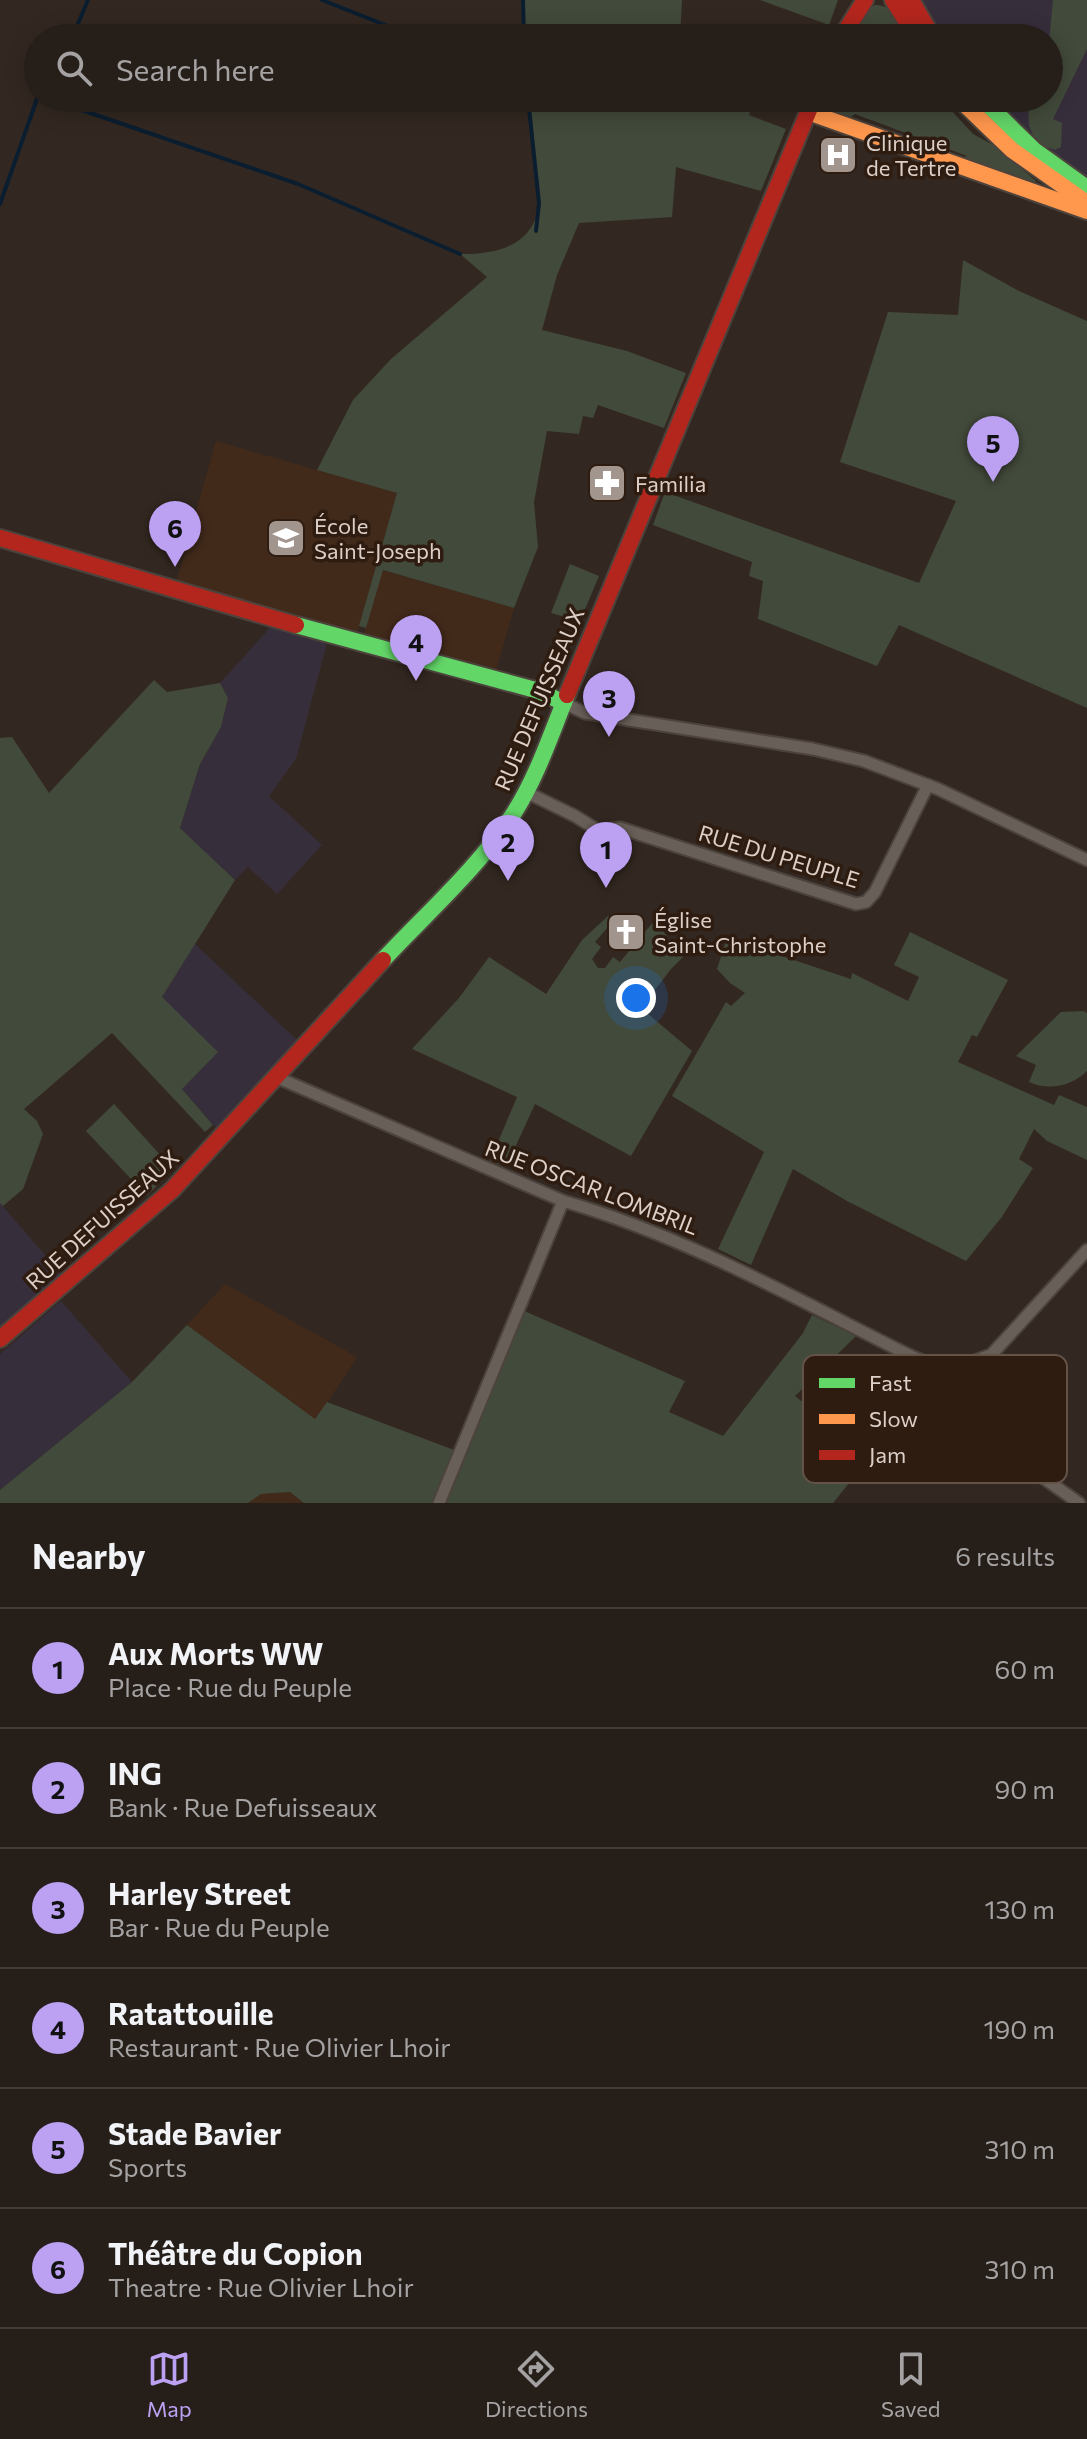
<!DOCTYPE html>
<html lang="en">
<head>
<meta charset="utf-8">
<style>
	:root { --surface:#261e19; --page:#322b26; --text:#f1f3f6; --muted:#a4a2a2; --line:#423c38; --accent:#bca0f2 }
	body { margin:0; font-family:Commissioner,sans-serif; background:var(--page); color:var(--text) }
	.you { position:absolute; left:636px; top:998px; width:28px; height:28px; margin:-20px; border:6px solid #fff; border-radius:50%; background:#1a73e8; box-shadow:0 0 0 12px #1a73e833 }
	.badge { display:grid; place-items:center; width:52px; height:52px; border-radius:50%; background:var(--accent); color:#111; font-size:26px; font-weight:700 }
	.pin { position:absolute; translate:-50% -66px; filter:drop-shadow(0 2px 4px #0008) }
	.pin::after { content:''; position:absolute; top:42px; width:28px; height:24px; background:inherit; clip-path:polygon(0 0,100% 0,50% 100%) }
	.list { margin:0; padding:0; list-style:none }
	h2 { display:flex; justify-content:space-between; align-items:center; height:104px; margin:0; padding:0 32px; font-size:34px }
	h2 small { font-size:26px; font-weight:400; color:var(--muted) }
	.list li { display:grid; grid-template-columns:52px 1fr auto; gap:24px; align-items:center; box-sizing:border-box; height:120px; padding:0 32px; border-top:2px solid var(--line) }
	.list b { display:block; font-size:30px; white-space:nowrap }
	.list p { margin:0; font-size:26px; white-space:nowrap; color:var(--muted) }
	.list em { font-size:26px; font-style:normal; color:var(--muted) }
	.icon { flex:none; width:44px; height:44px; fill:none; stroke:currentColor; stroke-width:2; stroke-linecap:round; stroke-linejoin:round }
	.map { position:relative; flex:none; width:1087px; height:1503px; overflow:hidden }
	.search { position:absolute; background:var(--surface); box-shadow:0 4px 20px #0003; left:24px; right:24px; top:24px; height:88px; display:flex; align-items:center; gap:20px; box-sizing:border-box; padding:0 28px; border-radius:44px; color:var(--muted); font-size:30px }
	.sheet { height:824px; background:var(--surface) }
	nav { display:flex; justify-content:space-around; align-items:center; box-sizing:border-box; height:112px; border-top:2px solid var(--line); background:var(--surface); font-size:22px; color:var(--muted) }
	nav a { display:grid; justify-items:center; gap:4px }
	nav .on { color:var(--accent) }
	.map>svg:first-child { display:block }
	.commercial { fill:#362e3b }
	.built { fill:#422a1b }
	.green { fill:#424a3b }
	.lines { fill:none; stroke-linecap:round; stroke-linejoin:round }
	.stream { stroke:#0b1e30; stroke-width:4 }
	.street-casing { stroke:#4c433d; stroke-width:15 }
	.fast-casing { stroke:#4c433d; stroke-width:20 }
	.slow-casing { stroke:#4c433d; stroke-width:20 }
	.jam-casing { stroke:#4c433d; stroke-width:20 }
	.street { stroke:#695f59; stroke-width:11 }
	.fast { stroke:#63d668; stroke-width:16 }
	.slow { stroke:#ff974d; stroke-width:16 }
	.jam { stroke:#b3261e; stroke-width:16 }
	.labels { text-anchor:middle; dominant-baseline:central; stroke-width:7; stroke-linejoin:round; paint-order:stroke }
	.poi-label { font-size:22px; fill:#dccfc7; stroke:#2f1c10; text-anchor:start }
	.street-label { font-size:22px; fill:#dccfc7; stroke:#2f1c10 }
	.key { fill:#2f1c10; stroke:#635247; stroke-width:2 }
	.key-label { font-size:22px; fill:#dccfc7 }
</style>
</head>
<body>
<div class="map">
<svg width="1087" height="1503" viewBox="0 0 1087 1503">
	<rect width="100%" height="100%" fill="#332821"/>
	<g class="commercial">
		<path d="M919 0H1080L1087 31V181L987 98H1049V38H941Z"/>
		<path d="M270 623 328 639 296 759 269 796 322 845 277 894 248 867 235 880 180 828 200 764 221 727 228 698 220 683 267 631Z"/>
		<path d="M195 944 298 1041 218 1130 182 1089 162 997Z"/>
		<path d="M0 1203 64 1277 0 1332Z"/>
		<path d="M61 1301 132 1382 0 1490V1354Z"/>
	</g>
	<g class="built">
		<path d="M216 441 397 493 357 633 176 583Z"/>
		<path d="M382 570 514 608 495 673 364 635Z"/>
		<path d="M225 1284 357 1357 316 1420 187 1325Z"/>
		<path d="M290 1492 304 1503H248L261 1494Z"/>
	</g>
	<g class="green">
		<path d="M523 0H682L680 38H524Z"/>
		<path d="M760 0H838L829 25Z"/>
		<path d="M1053 0H1087V49L1053 119 1062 123 1061 147 1055 150 1037 143 1029 126 1028 98H1049V41Z"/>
		<path d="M875 5C894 5 902 23 912 38H852L861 14Z"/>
		<path d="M528 98H715L750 111 749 115 786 129 761 191 676 167 672 217 579 223 557 275 542 330 627 351 686 373 664 428 598 405 593 418 583 416 579 434 547 431 534 502 538 547 514 608 383 570 366 628 359 626 397 493 317 470 353 400 391 359 487 277 460 254C497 255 535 245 539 203Z"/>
		<path d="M830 98H940L973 134 995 146 1036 181 1033 186 960 159 967 156 855 114 848 119C837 115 832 110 830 98Z"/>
		<path d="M963 260 1019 291 1087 321V708L899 625 877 666 758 619 763 581 749 576 752 562 653 525 665 492 919 583 956 501 840 462 888 312 958 315Z"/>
		<path d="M570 564 599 576 580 621 551 613Z"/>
		<path d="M154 680 167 692 220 683 228 698 221 727 200 764 180 828 235 880 162 997 218 1052 182 1089 213 1125 205 1132 112 1033 24 1109 37 1121 43 1134 23 1189 3 1206 0 1203V738L12 737 49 793Z"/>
		<path d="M608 916 614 920 595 942 601 947 592 959 598 968H605L613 957 620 962 654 921 684 956 671 969 641 1008 692 1051 631 1156 535 1104 506 1167 490 1161 517 1097 412 1049 459 998 489 957 546 994 582 940Z"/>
		<path d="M910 932 1008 980 977 1037 972 1035 958 1062 1054 1105 1059 1095 1087 1107V1160L1047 1141 1034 1129 1019 1159 1033 1168 1001 1218 966 1261 847 1201 793 1169 751 1265 718 1249 764 1152 672 1096 726 1002 731 1006 745 993 730 983 717 969 727 938 851 979 852 973 908 1001 919 977 894 965Z"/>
		<path d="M1084 1011 1087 1013V1071C1072 1086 1049 1091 1029 1082L1036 1065 1016 1056 1061 1012Z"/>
		<path d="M114 1104 173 1169 147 1196 86 1131Z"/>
		<path d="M522 1310 685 1381 669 1412 723 1436 803 1333 812 1315 856 1336 795 1396 871 1456 833 1503H444Z"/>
		<path d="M187 1325 315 1419 327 1402 454 1450 433 1503H304L290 1492 261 1494 248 1503H0V1490L132 1382Z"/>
	</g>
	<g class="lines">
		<g class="stream">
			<path d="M322 0 418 38"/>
			<path d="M523 0 524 38"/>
			<path d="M72 38 88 0"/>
			<path d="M528 98 539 203 536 231"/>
			<path d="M67 105 298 184 460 254"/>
			<path d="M0 204 38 96"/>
		</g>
		<g class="street-casing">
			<g id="street">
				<path d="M564 703 585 713 813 749 864 761 938 789 1087 860"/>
				<path d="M526 792 575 816 599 831 620 828 856 904 866 902 875 892 928 785"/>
				<path d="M276 1077 563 1201C687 1237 798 1300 913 1357L943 1370"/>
				<path d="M902 1357 932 1389"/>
				<circle cx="948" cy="1385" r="16"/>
				<path d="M953 1369 988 1356"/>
				<path d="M965 1385 977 1374 992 1354 1087 1250"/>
				<path d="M961 1395 963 1402 984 1431"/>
				<path d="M944 1401 957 1417 1079 1503"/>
				<path d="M439 1503 563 1201"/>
			</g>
		</g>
		<g class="fast-casing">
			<g id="fast">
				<path d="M981 98 1034 150 1087 188"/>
				<path d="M296 625 539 691 564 703"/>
				<path d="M383 960C427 913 479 867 514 813 537 777 551 734 567 695"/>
			</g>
		</g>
		<g class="slow-casing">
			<g id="slow">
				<path d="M958 98 1012 150 1087 203"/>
				<path d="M808 112 1087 211"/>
			</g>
		</g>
		<g class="jam-casing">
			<g id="jam">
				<path d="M893 0 917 38"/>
				<path d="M911 0 933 38"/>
				<path d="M841 38 865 0"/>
				<path d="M0 538 296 625"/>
				<path d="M567 695 814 98"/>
				<path d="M0 1339 172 1190 383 960"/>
			</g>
		</g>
		<use href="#street" class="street"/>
		<use href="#fast" class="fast"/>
		<use href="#slow" class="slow"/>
		<use href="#jam" class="jam"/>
	</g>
	<defs>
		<g id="hospital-square" transform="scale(2)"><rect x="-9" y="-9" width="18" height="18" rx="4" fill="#a1958d" stroke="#2f1c10"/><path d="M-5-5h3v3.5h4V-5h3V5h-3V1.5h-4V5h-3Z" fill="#fff"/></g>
		<g id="pharmacy-square" transform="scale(2)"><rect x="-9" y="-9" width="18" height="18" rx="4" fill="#a1958d" stroke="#2f1c10"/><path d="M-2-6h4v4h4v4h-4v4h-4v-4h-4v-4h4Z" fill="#fff"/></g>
		<g id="school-square" transform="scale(2)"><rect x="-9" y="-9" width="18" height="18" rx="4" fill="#a1958d" stroke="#2f1c10"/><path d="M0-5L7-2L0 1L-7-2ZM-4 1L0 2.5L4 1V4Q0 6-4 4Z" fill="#fff"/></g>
		<g id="church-square" transform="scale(2)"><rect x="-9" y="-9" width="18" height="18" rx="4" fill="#a1958d" stroke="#2f1c10"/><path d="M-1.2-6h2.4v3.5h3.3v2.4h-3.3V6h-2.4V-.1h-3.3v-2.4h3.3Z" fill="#fff"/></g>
	</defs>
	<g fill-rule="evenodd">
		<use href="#hospital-square" x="838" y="155"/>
		<use href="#pharmacy-square" x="607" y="483"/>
		<use href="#school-square" x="286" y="538"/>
		<use href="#church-square" x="626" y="932"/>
	</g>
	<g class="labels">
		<g class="poi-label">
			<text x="866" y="142">Clinique<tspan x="866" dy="25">de Tertre</tspan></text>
			<text x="635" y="483">Familia</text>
			<text x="314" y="525">École<tspan x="314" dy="25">Saint-Joseph</tspan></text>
			<text x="654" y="919">Église<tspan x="654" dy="25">Saint-Christophe</tspan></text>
		</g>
		<g class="street-label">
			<text transform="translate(539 699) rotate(-67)">RUE DEFUISSEAUX</text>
			<text transform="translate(779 856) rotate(17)">RUE DU PEUPLE</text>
			<text transform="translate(592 1187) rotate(21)">RUE OSCAR LOMBRIL</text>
			<text transform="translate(102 1219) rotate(-42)">RUE DEFUISSEAUX</text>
		</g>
	</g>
	<rect x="803" y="1355" width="264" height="128" rx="12" class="key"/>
	<rect x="819" y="1378" width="36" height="10" fill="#63d668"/>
	<rect x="819" y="1414" width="36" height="10" fill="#ff974d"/>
	<rect x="819" y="1450" width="36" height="10" fill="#b3261e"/>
	<g class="key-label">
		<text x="869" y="1391">Fast</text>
		<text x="869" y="1427">Slow</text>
		<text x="869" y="1463">Jam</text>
	</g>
</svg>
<div class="you"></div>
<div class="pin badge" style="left:606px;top:888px">1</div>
<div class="pin badge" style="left:508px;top:881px">2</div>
<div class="pin badge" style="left:609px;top:737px">3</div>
<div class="pin badge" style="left:416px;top:681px">4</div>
<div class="pin badge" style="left:993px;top:482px">5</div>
<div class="pin badge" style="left:175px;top:567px">6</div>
<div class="search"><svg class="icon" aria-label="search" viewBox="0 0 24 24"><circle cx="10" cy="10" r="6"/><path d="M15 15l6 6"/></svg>Search here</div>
</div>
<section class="sheet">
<h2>Nearby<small>6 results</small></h2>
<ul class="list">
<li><span class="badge">1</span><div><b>Aux Morts WW</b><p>Place · Rue du Peuple</p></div><em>60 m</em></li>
<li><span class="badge">2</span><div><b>ING</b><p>Bank · Rue Defuisseaux</p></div><em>90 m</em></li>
<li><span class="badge">3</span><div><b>Harley Street</b><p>Bar · Rue du Peuple</p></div><em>130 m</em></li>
<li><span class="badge">4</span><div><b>Ratattouille</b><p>Restaurant · Rue Olivier Lhoir</p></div><em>190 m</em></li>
<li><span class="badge">5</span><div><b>Stade Bavier</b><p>Sports</p></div><em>310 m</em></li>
<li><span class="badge">6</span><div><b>Théâtre du Copion</b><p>Theatre · Rue Olivier Lhoir</p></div><em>310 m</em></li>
</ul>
</section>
<nav>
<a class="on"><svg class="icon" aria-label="map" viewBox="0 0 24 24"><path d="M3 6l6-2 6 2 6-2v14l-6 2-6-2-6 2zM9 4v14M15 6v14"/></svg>Map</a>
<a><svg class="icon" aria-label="directions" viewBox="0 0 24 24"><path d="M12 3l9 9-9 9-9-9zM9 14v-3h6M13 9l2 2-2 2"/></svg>Directions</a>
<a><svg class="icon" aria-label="saved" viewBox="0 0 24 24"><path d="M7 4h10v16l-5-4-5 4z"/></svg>Saved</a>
</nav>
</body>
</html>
